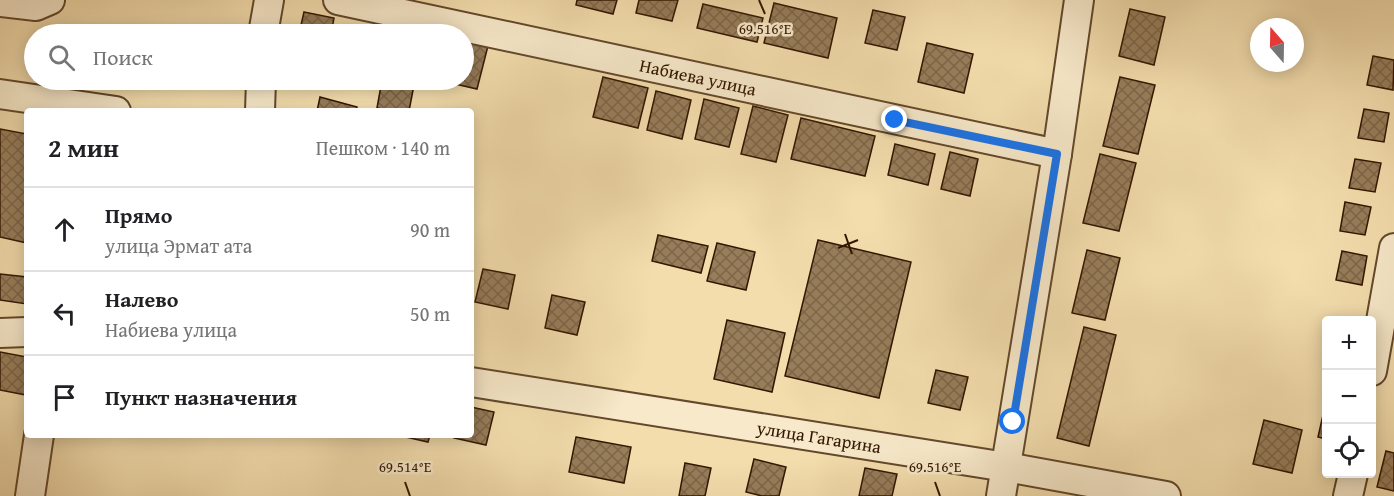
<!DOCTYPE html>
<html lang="ru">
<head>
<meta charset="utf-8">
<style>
	:root { --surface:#fff; --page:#f2f2f2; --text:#202124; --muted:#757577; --line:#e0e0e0 }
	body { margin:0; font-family:"Gentium Book Plus",serif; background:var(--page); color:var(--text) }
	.controls { position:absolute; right:18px; bottom:18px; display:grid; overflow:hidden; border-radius:6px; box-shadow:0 3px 15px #0003 }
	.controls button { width:54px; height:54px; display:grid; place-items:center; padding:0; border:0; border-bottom:2px solid var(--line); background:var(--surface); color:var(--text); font:30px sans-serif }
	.compass { position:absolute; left:1250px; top:18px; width:54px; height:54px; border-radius:50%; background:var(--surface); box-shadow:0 3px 15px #0003; rotate:340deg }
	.stop { position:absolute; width:18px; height:18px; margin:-14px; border:4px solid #1a73e8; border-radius:50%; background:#fff }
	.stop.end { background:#1a73e8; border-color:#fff; box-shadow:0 2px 6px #0008 }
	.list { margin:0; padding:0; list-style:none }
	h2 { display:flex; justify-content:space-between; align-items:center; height:78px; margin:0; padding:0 24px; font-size:26px }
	h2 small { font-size:20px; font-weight:400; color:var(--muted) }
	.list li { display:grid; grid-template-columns:39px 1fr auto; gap:18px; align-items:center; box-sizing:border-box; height:84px; padding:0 24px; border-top:2px solid var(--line) }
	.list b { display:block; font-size:22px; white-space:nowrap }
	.list p { margin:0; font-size:20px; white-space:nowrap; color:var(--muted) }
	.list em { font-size:20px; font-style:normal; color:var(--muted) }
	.icon { flex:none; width:33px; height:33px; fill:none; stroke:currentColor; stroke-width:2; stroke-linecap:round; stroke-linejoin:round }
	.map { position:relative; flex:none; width:1394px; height:496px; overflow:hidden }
	.search { position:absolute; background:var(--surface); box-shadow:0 3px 15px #0003; left:24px; top:24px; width:450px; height:66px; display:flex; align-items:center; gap:15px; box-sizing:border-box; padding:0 21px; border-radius:33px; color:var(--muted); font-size:22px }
	.panel { position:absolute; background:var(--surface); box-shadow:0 3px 15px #0003; left:24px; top:108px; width:450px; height:330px; border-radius:6px }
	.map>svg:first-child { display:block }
	.building { fill:url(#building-cross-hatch); stroke:#331600; stroke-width:1.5 }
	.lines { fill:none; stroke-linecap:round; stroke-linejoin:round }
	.minor-casing { stroke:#63482b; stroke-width:32 }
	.minor { stroke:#f7e9ca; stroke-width:28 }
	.route { stroke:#1a73e8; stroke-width:8 }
	.ticks { fill:none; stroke:#331600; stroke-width:2 }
	.labels { text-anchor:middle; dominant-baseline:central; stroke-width:5; stroke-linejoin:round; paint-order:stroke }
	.street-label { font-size:18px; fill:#331600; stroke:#f7e9ca }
	.ticks-label { font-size:15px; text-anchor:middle; fill:#331600; stroke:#f7e9ca; stroke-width:5; stroke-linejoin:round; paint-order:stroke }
</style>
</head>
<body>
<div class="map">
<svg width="1394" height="496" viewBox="0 0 1394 496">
	<defs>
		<pattern id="building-cross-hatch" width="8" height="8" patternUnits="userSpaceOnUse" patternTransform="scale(1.5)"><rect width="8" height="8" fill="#977d5a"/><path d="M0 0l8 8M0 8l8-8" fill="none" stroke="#7c6548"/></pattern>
	</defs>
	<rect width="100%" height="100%" fill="#f3ddad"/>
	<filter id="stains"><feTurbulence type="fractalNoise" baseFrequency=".00333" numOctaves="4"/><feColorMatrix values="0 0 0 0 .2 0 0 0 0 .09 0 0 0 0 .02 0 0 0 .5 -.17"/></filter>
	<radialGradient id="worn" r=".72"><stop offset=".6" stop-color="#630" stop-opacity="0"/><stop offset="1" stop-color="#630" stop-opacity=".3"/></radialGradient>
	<g class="building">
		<path d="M577 0H617L613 14 576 5Z"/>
		<path d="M639 0H678L672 21 636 13Z"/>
		<path d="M774 3 837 18 828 58 764 43Z"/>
		<path d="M703 4 763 18 757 42 697 28Z"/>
		<path d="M1130 9 1165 17 1154 65 1119 56Z"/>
		<path d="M873 10 905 17 897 50 865 43Z"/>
		<path d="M304 12 334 18 331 34H299Z"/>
		<path d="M464 34H491L477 89 438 80H464Z"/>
		<path d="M927 43 973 54 964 93 918 82Z"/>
		<path d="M1373 56 1394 60 1393 90 1367 85Z"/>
		<path d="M603 77 648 88 638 128 593 117Z"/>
		<path d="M1120 77 1155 85 1138 154 1103 146Z"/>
		<path d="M382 80H415L409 111H393L377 108Z"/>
		<path d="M656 91 691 100 682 139 647 130Z"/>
		<path d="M320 97 357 107 356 111H317Z"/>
		<path d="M704 99 739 108 729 147 695 139Z"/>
		<path d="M753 106 788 115 776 162 741 154Z"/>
		<path d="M1364 109 1389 113 1384 142 1358 138Z"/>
		<path d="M801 118 875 136 865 176 791 159Z"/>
		<path d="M0 129 27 134V243L0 237Z"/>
		<path d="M895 144 935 154 928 185 888 175Z"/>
		<path d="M950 152 978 159 970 196 941 189Z"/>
		<path d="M1100 154 1136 163 1119 231 1083 223Z"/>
		<path d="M1355 159 1381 163 1375 192 1349 188Z"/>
		<path d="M1345 202 1371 207 1365 235 1340 231Z"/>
		<path d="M658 235 708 246 701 273 652 261Z"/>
		<path d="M818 240 911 262 879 398 785 376Z"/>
		<path d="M717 243 755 252 746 290 707 281Z"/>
		<path d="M1087 250 1120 258 1105 320 1072 313Z"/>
		<path d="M1342 251 1367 256 1362 285 1336 280Z"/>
		<path d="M483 269 515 275 508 309 475 302Z"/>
		<path d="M0 274 27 277V304L0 300Z"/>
		<path d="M552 295 585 302 577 335 545 328Z"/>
		<path d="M727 320 785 333 772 392 714 379Z"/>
		<path d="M1084 327 1116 335 1089 446 1057 438Z"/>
		<path d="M0 352 27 357 26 395 0 390Z"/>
		<path d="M936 370 968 377 960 410 928 403Z"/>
		<path d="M1326 402V439L1318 437Z"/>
		<path d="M471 407 494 412 486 445 454 438 455 435H471Z"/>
		<path d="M1264 420 1302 430 1292 473 1253 464Z"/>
		<path d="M397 435H430L428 442Z"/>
		<path d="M576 437 631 447 624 483 569 472Z"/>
		<path d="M1386 451 1394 453V491L1377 487Z"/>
		<path d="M754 459 786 467 779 496H762L746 492Z"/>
		<path d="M685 463 711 468 705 496H679Z"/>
		<path d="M865 468 897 474 892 496H859Z"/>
	</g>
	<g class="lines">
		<g class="minor-casing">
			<g id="minor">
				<path d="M338 0 1057 154"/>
				<path d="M0 2 36 6 50 0"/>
				<path d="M263 34 269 0"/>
				<path d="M0 94 116 111"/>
				<path d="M260 111 261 80"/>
				<path d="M0 333 27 332"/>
				<path d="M1372 371 1394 248"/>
				<path d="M471 382 1006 467 1166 496"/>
				<path d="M30 496 39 435"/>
				<path d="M1001 496 1057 154 1079 0"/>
				<path d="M1348 496 1353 474"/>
			</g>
		</g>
		<use href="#minor" class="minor"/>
	</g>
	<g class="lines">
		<path class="route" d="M895 120 1057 154 1013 422"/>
	</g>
	<path class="ticks" d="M759 0 765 14M845 234 852 254M838 248 858 240M405 482 410 496M935 482 940 496"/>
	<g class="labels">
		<g class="street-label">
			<text transform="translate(698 77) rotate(12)">Набиева улица</text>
			<text transform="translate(819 437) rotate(9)">улица Гагарина</text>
		</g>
	</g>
	<g class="ticks-label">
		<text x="765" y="34">69.516°E</text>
		<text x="405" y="472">69.514°E</text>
		<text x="935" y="472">69.516°E</text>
	</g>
	<rect width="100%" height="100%" filter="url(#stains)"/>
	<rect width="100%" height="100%" fill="url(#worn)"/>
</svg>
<div class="controls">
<button>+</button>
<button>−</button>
<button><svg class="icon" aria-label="locate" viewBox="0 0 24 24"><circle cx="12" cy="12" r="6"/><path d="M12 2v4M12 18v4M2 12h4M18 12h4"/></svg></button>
</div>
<svg class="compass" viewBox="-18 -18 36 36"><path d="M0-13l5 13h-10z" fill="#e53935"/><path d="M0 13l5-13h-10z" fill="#757577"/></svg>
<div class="stop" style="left:1013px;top:422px"></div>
<div class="stop end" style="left:895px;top:120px"></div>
<div class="search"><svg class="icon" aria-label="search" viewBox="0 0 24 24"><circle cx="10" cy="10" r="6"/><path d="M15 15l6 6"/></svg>Поиск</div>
<section class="panel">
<h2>2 мин<small>Пешком · 140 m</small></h2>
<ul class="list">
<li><svg class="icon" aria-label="ahead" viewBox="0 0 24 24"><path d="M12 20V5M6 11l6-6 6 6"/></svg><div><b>Прямо</b><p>улица Эрмат ата</p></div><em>90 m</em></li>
<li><svg class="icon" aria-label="left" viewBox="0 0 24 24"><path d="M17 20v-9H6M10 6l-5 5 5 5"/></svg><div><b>Налево</b><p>Набиева улица</p></div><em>50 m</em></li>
<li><svg class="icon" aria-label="arrive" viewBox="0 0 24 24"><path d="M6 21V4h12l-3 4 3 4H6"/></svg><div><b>Пункт назначения</b></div></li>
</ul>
</section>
</div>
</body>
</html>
